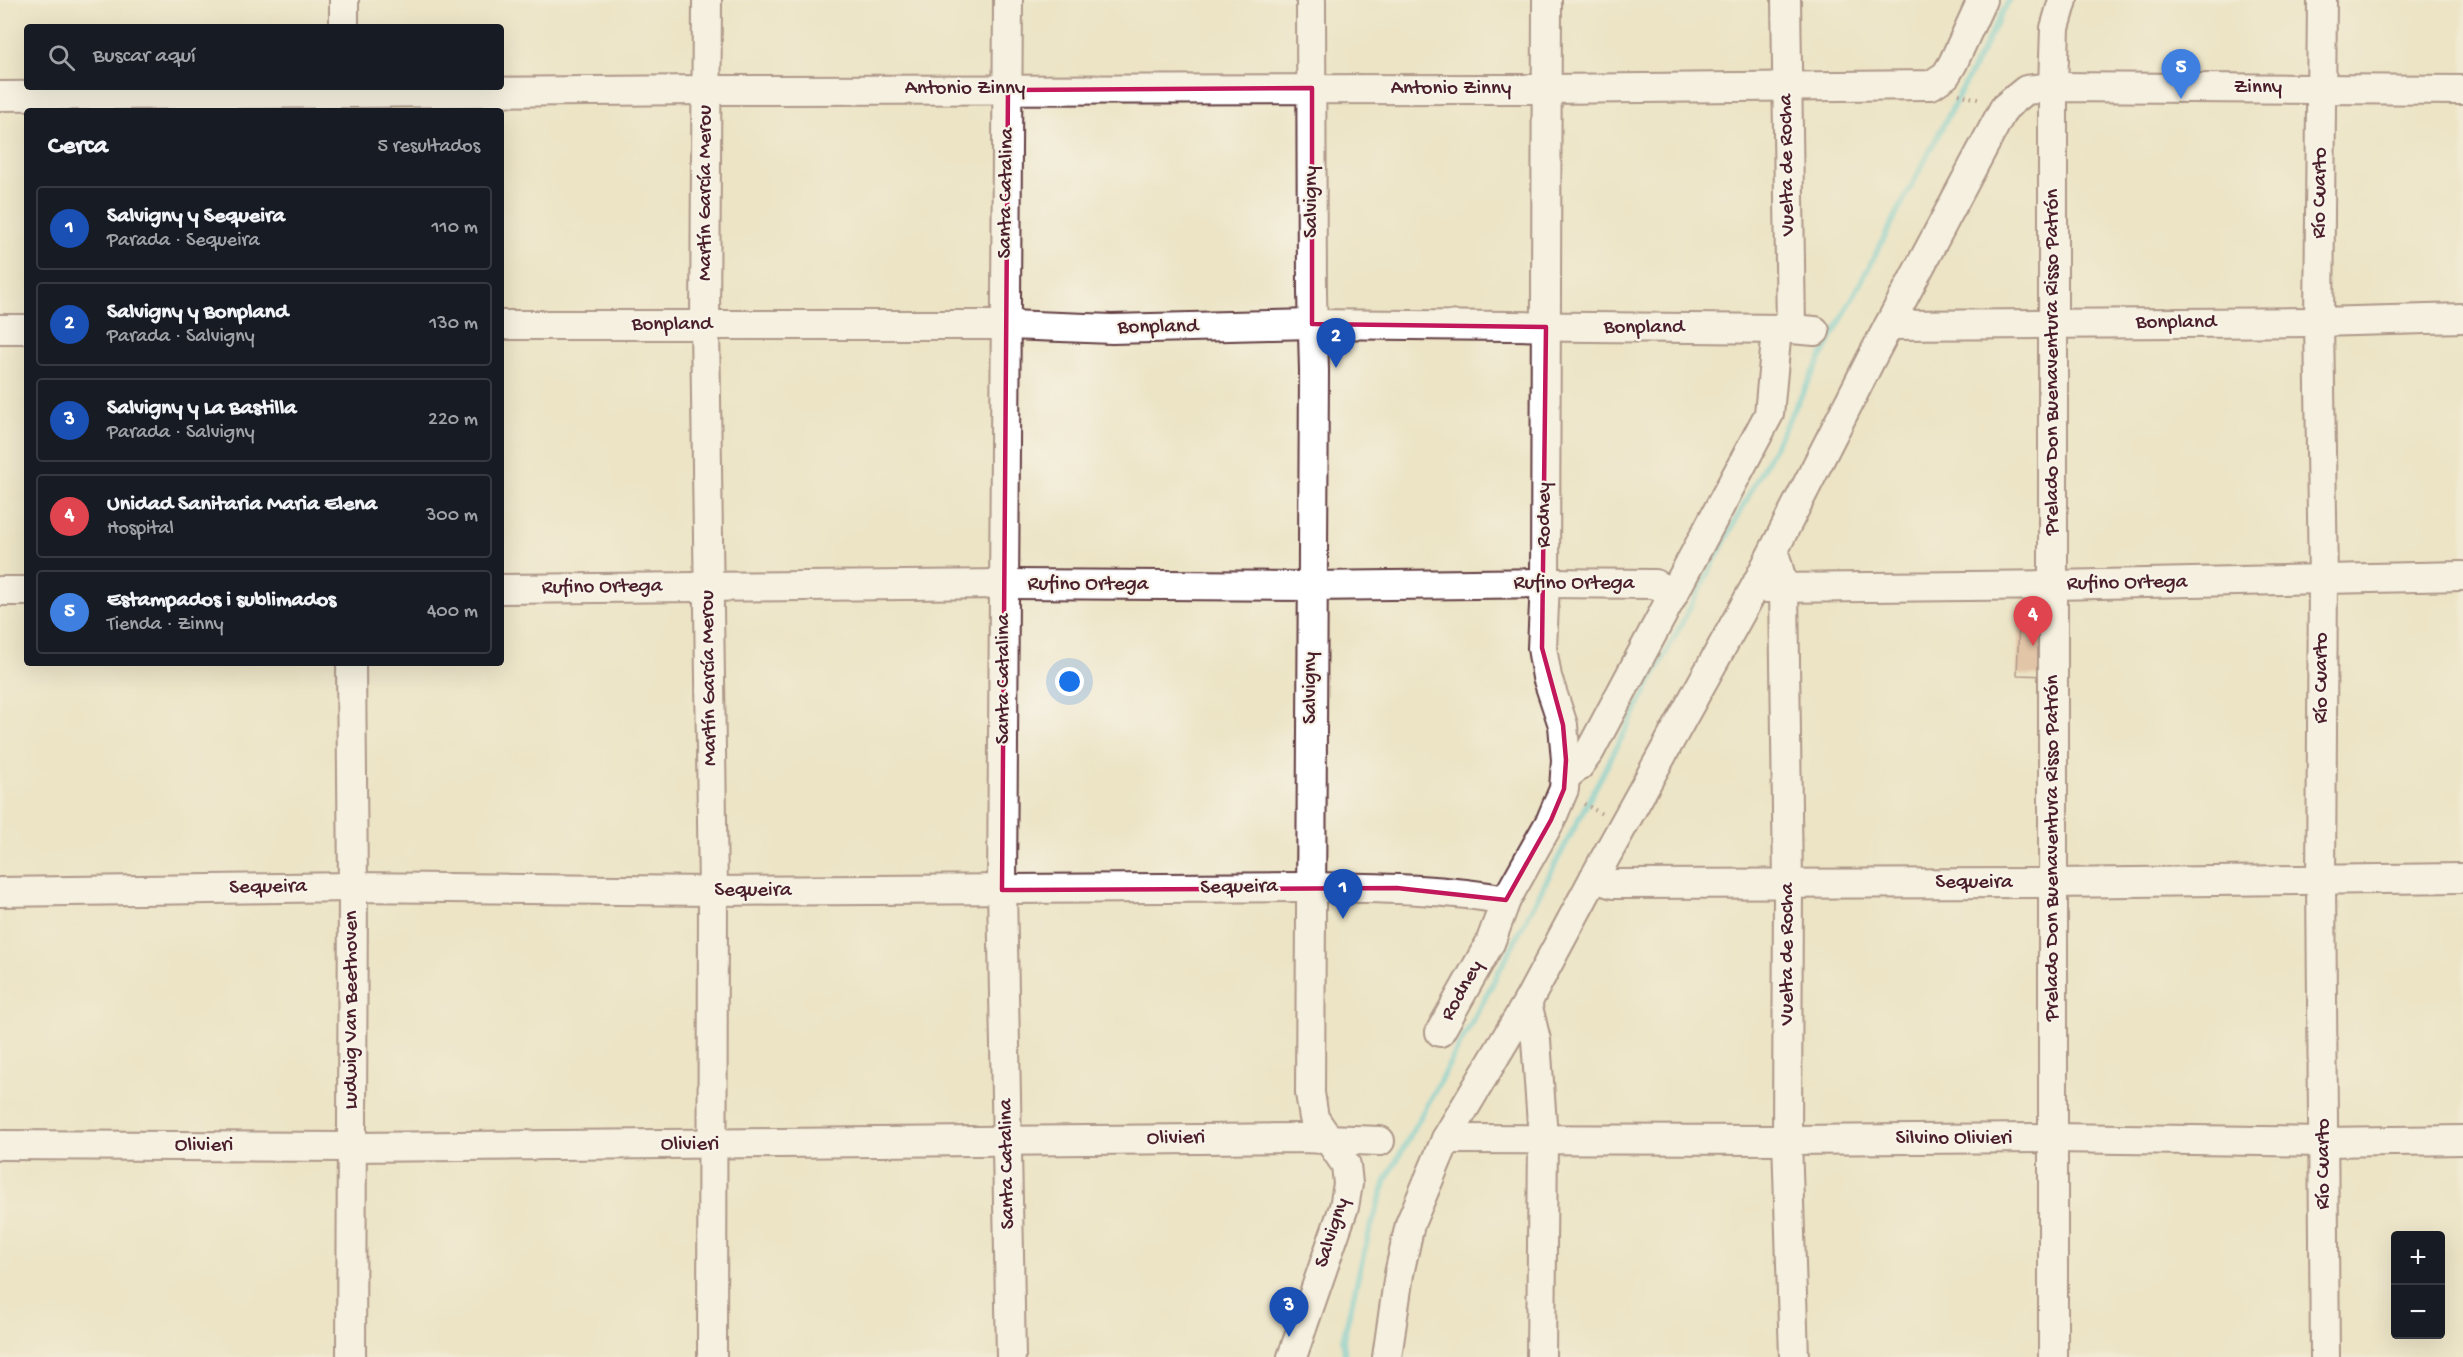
<!DOCTYPE html>
<html lang="es">
<head>
<meta charset="utf-8">
<style>
	:root { --surface:#171b24; --page:#20242c; --text:#f1f3f6; --muted:#9ea1a6; --line:#363941; --accent:#d690ce }
	body { margin:0; font-family:"Gochi Hand",sans-serif; background:var(--page); color:var(--text) }
	.controls { position:absolute; right:18px; bottom:18px; display:grid; overflow:hidden; border-radius:6px; box-shadow:0 6px 24px #0002 }
	.controls button { width:54px; height:54px; display:grid; place-items:center; padding:0; border:0; border-bottom:2px solid var(--line); background:var(--surface); color:var(--text); font:30px sans-serif }
	.you { position:absolute; left:1070px; top:682px; width:21px; height:21px; margin:-15px; border:4px solid #fff; border-radius:50%; background:#1a73e8; box-shadow:0 0 0 9px #1a73e833 }
	.badge { display:grid; place-items:center; width:39px; height:39px; border-radius:50%; background:var(--accent); color:#fff; font-size:20px; font-weight:700 }
	.pin { position:absolute; translate:-50% -50px; filter:drop-shadow(0 2px 3px #0008) }
	.pin::after { content:''; position:absolute; top:32px; width:21px; height:18px; background:inherit; clip-path:polygon(0 0,100% 0,50% 100%) }
	.list { margin:0; padding:0; list-style:none }
	h2 { display:flex; justify-content:space-between; align-items:center; height:78px; margin:0; padding:0 24px; font-size:26px }
	h2 small { font-size:20px; font-weight:400; color:var(--muted) }
	.list li { display:grid; grid-template-columns:39px 1fr auto; gap:18px; align-items:center; box-sizing:border-box; height:84px; margin:0 12px 12px; padding:0 12px; border:2px solid var(--line); border-radius:6px }
	.list b { display:block; font-size:22px; white-space:nowrap }
	.list p { margin:0; font-size:20px; white-space:nowrap; color:var(--muted) }
	.list em { font-size:20px; font-style:normal; color:var(--muted) }
	.icon { flex:none; width:33px; height:33px; fill:none; stroke:currentColor; stroke-width:2; stroke-linecap:round; stroke-linejoin:round }
	.map { position:relative; flex:none; width:2463px; height:1357px; overflow:hidden }
	.search { position:absolute; background:var(--surface); box-shadow:0 6px 24px #0002; left:24px; top:24px; width:480px; height:66px; display:flex; align-items:center; gap:15px; box-sizing:border-box; padding:0 21px; border-radius:6px; color:var(--muted); font-size:22px }
	.panel { position:absolute; background:var(--surface); box-shadow:0 6px 24px #0002; left:24px; top:108px; width:480px; height:558px; border-radius:6px }
	.map>svg:first-child { display:block }
	.lines { fill:none; stroke-linecap:round; stroke-linejoin:round }
	.stream { stroke:#5cc9d3; stroke-width:6 }
	.building { fill:#d69e80 }
	.minor-casing { stroke:#623d42; stroke-width:32 }
	.path { stroke:#623d42; stroke-width:4; stroke-dasharray:1.5 4.5; stroke-linecap:butt }
	.minor { stroke:#fff; stroke-width:28 }
	.marked { fill:none; stroke:#c2185b; stroke-width:4.5; stroke-linejoin:round }
	.labels { text-anchor:middle; dominant-baseline:central; stroke-width:4.5; stroke-linejoin:round; paint-order:stroke }
	.street-label { font-size:21px; fill:#4a1f2b; stroke:#f7f3e8 }
</style>
</head>
<body>
<div class="map">
<svg width="2463" height="1357" viewBox="0 0 2463 1357">
	<rect width="100%" height="100%" fill="#f7f3e8"/>
	<filter id="ink" filterUnits="userSpaceOnUse"><feTurbulence type="fractalNoise" baseFrequency=".0167" numOctaves="2"/><feDisplacementMap in="SourceGraphic" scale="12" xChannelSelector="R" yChannelSelector="G"/><feConvolveMatrix kernelMatrix="1 2 1 2 8 2 1 2 1" color-interpolation-filters="sRGB"/></filter>
	<filter id="wash" filterUnits="userSpaceOnUse"><feTurbulence type="fractalNoise" baseFrequency=".008" numOctaves="4" result="noise"/><feDisplacementMap in="SourceGraphic" scale="24" xChannelSelector="R" yChannelSelector="G"/><feGaussianBlur stdDeviation="1.35" result="paint"/><feColorMatrix in="noise" values="0 0 0 0 0 0 0 0 0 0 0 0 0 0 0 0 0 1.4 0 .05"/><feComposite in="paint" operator="in"/></filter>
	<g filter="url(#wash)">
		<rect width="100%" height="100%" fill="#ece4c5"/>
		<g class="lines">
			<path class="stream" d="M1345 1357 1343 1339 1368 1236 1386 1180 1478 1011 2009 0"/>
		</g>
		<g id="blocks">
			<path class="building" d="M2019 621 2049 622 2048 676 2017 675Z"/>
		</g>
	</g>
	<g filter="url(#ink)">
		<use href="#blocks" fill-opacity="0" stroke="#623d42" stroke-width="1.5"/>
		<g class="lines">
			<g class="minor-casing">
				<g id="minor">
					<path d="M707 0 705 325 713 891 712 1357"/>
					<path d="M1008 0 1002 890 1011 1357"/>
					<path d="M1786 0 1791 329"/>
					<path d="M2322 0 2319 322 2323 579 2321 880 2325 1357"/>
					<path d="M344 27V0"/>
					<path d="M0 96 707 90 1547 89 1931 85 1946 75 1953 63 1982 0"/>
					<path d="M501 325H1006L1112 329 1312 324 1791 329 1815 331"/>
					<path d="M1889 325 2319 322 2463 318"/>
					<path d="M0 329H27"/>
					<path d="M1774 552 1784 588 1788 884 1787 1140 1794 1357"/>
					<path d="M1766 588 2054 585 2463 576"/>
					<path d="M501 589 1005 584 1311 586 1545 583 1655 584 1673 594"/>
					<path d="M0 591H27"/>
					<path d="M351 663 353 887 351 1357"/>
					<path d="M1565 777 1579 766 1590 751 1769 414 1777 329"/>
					<path d="M1594 878 1613 884 2052 883 2463 878"/>
					<path d="M0 892 353 887 713 891 1309 887C1375 888 1441 888 1506 900"/>
					<path d="M1527 1003 1536 1040 1543 1138 1541 1357"/>
					<path d="M1440 1032 1490 943 1506 900 1551 820 1564 789 1566 760 1563 725 1547 677 1542 648 1545 583 1547 0"/>
					<path d="M1446 1139 1787 1140 2053 1138 2324 1142 2463 1140"/>
					<path d="M0 1145 351 1147 1301 1138 1380 1141"/>
					<path d="M1292 1357 1344 1207 1348 1184 1346 1165 1314 1118 1310 1093 1314 371 1312 292 1311 0"/>
					<path d="M1387 1357 1399 1274 1410 1224 1446 1139 1527 1003 1594 878 1755 587 1871 359 2004 108 2026 90 2053 87 2463 90"/>
					<path d="M2053 1357V87L2055 28 2063 0"/>
				</g>
			</g>
			<g class="path">
				<path d="M1959 94 1981 100"/>
				<path d="M1584 804 1604 815"/>
			</g>
			<use href="#minor" class="minor"/>
		</g>
	</g>
	<path d="M0 0H2463V1357H0ZM1312 88V324L1546 327 1542 648 1563 725 1566 760 1564 789 1551 820 1506 900 1397 888 1002 890 1008 90Z" fill="#ece4c5" fill-opacity=".55" fill-rule="evenodd"/>
	<path class="marked" d="M1312 88V324L1546 327 1542 648 1563 725 1566 760 1564 789 1551 820 1506 900 1397 888 1002 890 1008 90Z"/>
	<g class="labels">
		<g class="street-label">
			<text x="2258" y="88">Zinny</text>
			<text x="965" y="89">Antonio Zinny</text>
			<text x="1451" y="89">Antonio Zinny</text>
			<text transform="translate(1788 165) rotate(-91)">Vuelta de Rocha</text>
			<text transform="translate(706 193) rotate(-90)">Martín García Merou</text>
			<text transform="translate(1007 193) rotate(-89)">Santa Catalina</text>
			<text transform="translate(2321 193) rotate(-89)">Río Cuarto</text>
			<text transform="translate(1312 202) rotate(-90)">Salvigny</text>
			<text x="2176" y="323">Bonpland</text>
			<text x="672" y="325">Bonpland</text>
			<text transform="translate(1158 328) rotate(-1)">Bonpland</text>
			<text x="1644" y="328">Bonpland</text>
			<text transform="translate(2053 362) rotate(-90)">Prelado Don Buenaventura Risso Patrón</text>
			<text transform="translate(1545 515) rotate(-90)">Rodney</text>
			<text x="1574" y="584">Rufino Ortega</text>
			<text transform="translate(2127 584) rotate(-1)">Rufino Ortega</text>
			<text x="1088" y="585">Rufino Ortega</text>
			<text transform="translate(602 588) rotate(-1)">Rufino Ortega</text>
			<text transform="translate(710 678) rotate(-91)">Martín García Merou</text>
			<text transform="translate(2322 678) rotate(-90)">Río Cuarto</text>
			<text transform="translate(1004 679) rotate(-90)">Santa Catalina</text>
			<text transform="translate(1311 688) rotate(-90)">Salvigny</text>
			<text transform="translate(2053 848) rotate(-90)">Prelado Don Buenaventura Risso Patrón</text>
			<text x="1974" y="883">Sequeira</text>
			<text transform="translate(268 888) rotate(-1)">Sequeira</text>
			<text transform="translate(1239 888) rotate(-1)">Sequeira</text>
			<text x="753" y="891">Sequeira</text>
			<text transform="translate(1788 954) rotate(-90)">Vuelta de Rocha</text>
			<text transform="translate(1463 991) rotate(-61)">Rodney</text>
			<text transform="translate(352 1010) rotate(-90)">Ludwig Van Beethoven</text>
			<text transform="translate(1176 1139) rotate(-1)">Olivieri</text>
			<text x="1954" y="1139">Silvino Olivieri</text>
			<text x="690" y="1145">Olivieri</text>
			<text x="204" y="1146">Olivieri</text>
			<text transform="translate(1008 1164) rotate(-91)">Santa Catalina</text>
			<text transform="translate(2324 1164) rotate(-90)">Río Cuarto</text>
			<text transform="translate(1333 1233) rotate(-72)">Salvigny</text>
		</g>
	</g>
</svg>
<div class="controls">
<button>+</button>
<button>−</button>
</div>
<div class="you"></div>
<div class="pin badge" style="left:1343px;top:919px;background:#1a4fb4">1</div>
<div class="pin badge" style="left:1336px;top:368px;background:#1a4fb4">2</div>
<div class="pin badge" style="left:1289px;top:1337px;background:#1a4fb4">3</div>
<div class="pin badge" style="left:2033px;top:646px;background:#e0444e">4</div>
<div class="pin badge" style="left:2181px;top:99px;background:#3f7fe0">5</div>
<div class="search"><svg class="icon" aria-label="search" viewBox="0 0 24 24"><circle cx="10" cy="10" r="6"/><path d="M15 15l6 6"/></svg>Buscar aquí</div>
<section class="panel">
<h2>Cerca<small>5 resultados</small></h2>
<ul class="list">
<li><span class="badge" style="background:#1a4fb4">1</span><div><b>Salvigny y Sequeira</b><p>Parada · Sequeira</p></div><em>110 m</em></li>
<li><span class="badge" style="background:#1a4fb4">2</span><div><b>Salvigny y Bonpland</b><p>Parada · Salvigny</p></div><em>130 m</em></li>
<li><span class="badge" style="background:#1a4fb4">3</span><div><b>Salvigny y La Bastilla</b><p>Parada · Salvigny</p></div><em>220 m</em></li>
<li><span class="badge" style="background:#e0444e">4</span><div><b>Unidad Sanitaria Maria Elena</b><p>Hospital</p></div><em>300 m</em></li>
<li><span class="badge" style="background:#3f7fe0">5</span><div><b>Estampados i sublimados</b><p>Tienda · Zinny</p></div><em>400 m</em></li>
</ul>
</section>
</div>
</body>
</html>
